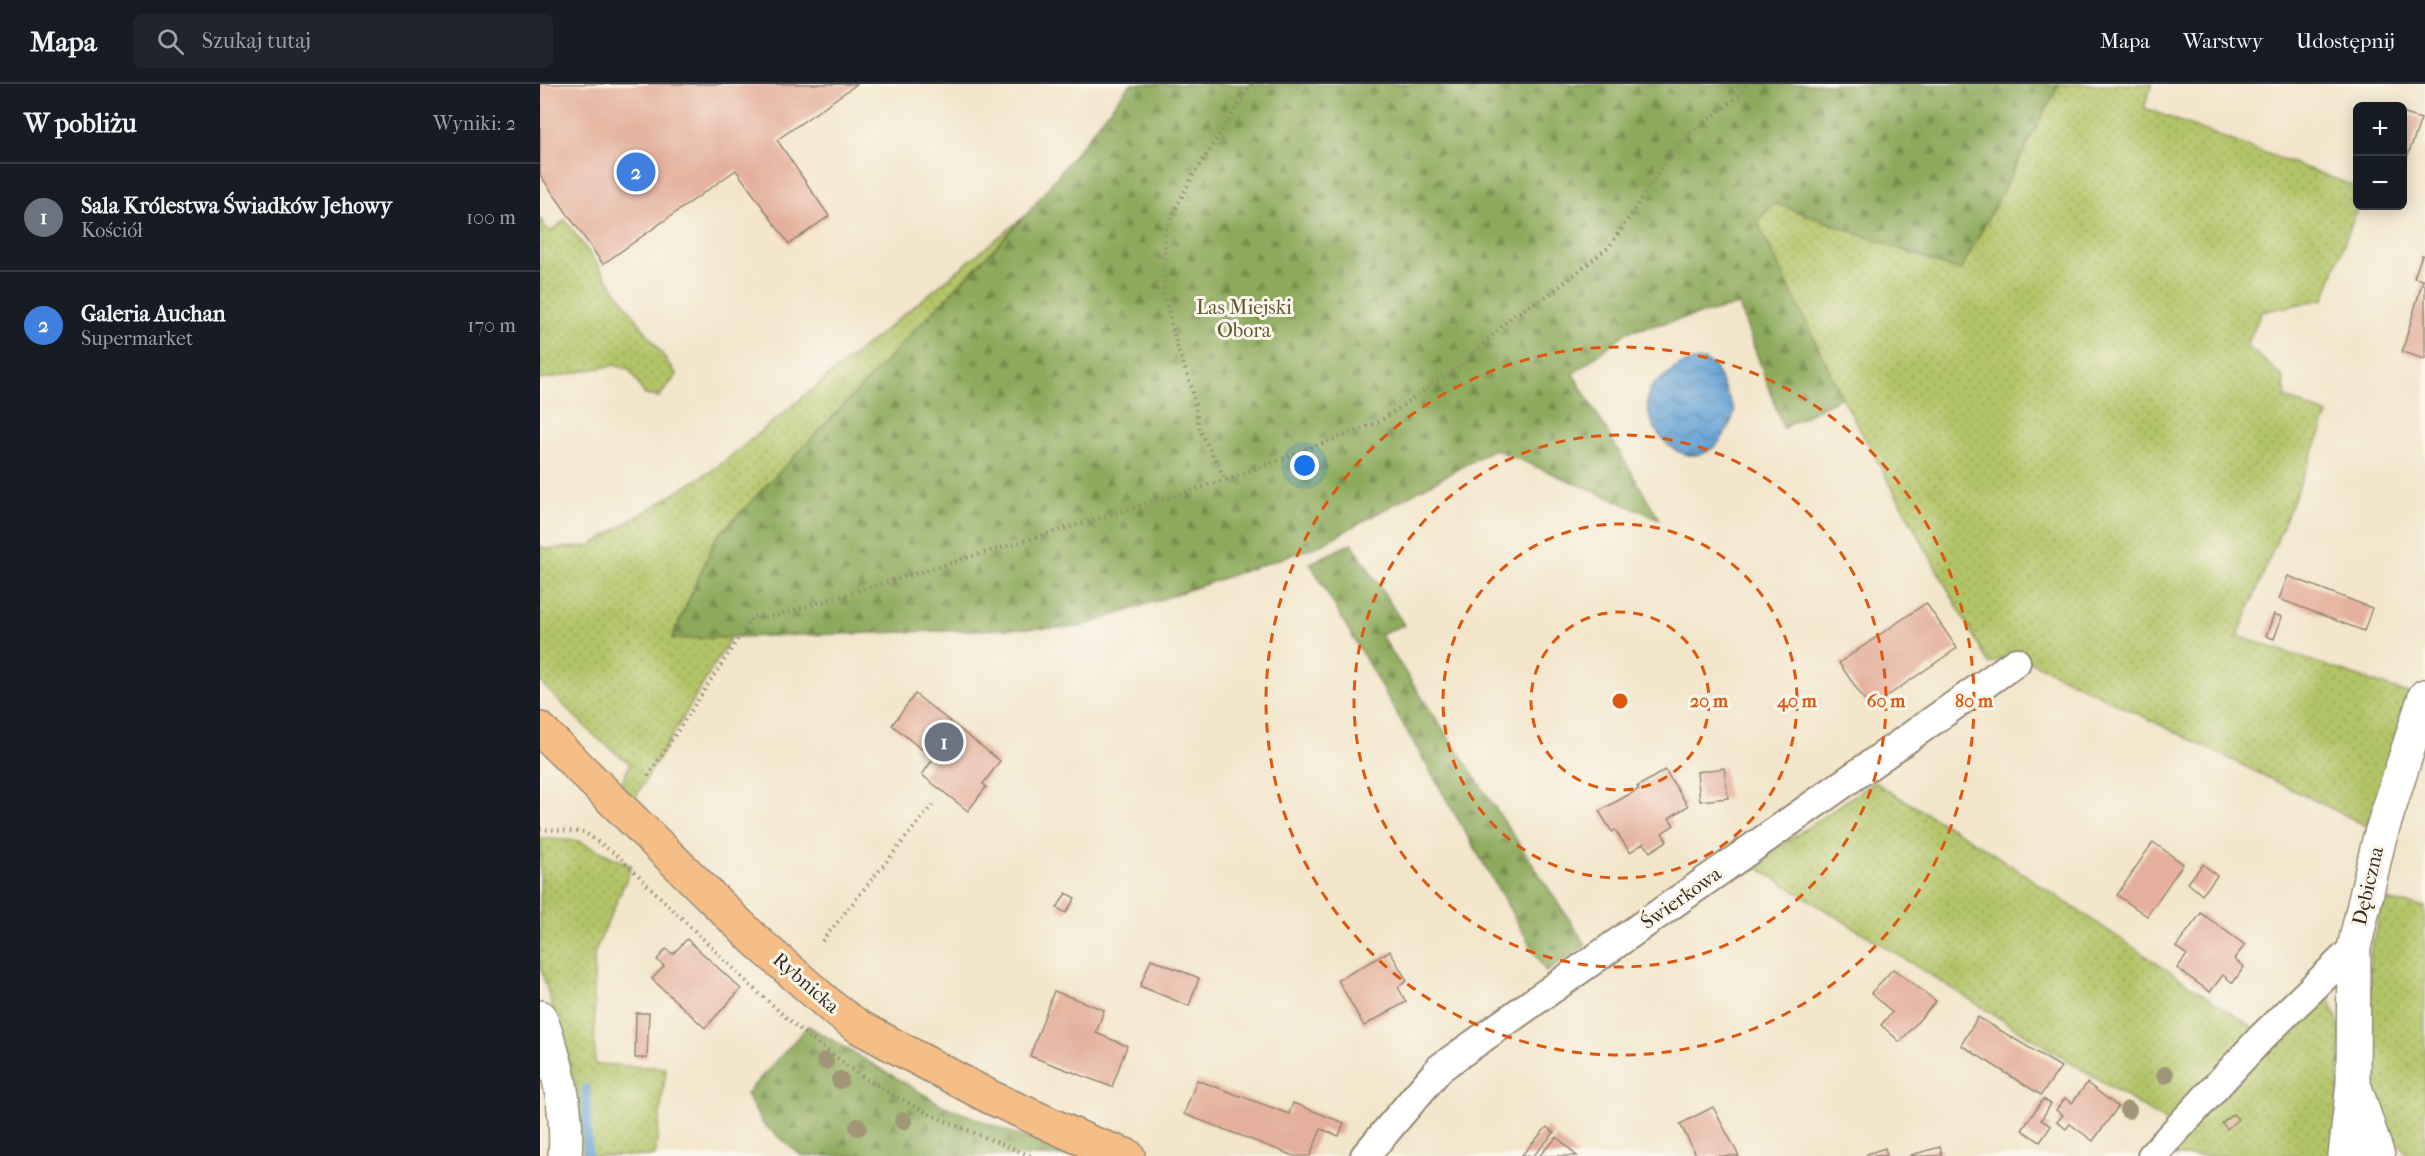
<!DOCTYPE html>
<html lang="pl">
<head>
<meta charset="utf-8">
<style>
	:root { --surface:#171b24; --page:#20242c; --text:#f1f3f6; --muted:#9ea1a6; --line:#363941; --accent:#d93025 }
	body { margin:0; font-family:"IM FELL French Canon",serif; background:var(--page); color:var(--text) }
	.controls { position:absolute; right:18px; top:18px; display:grid; overflow:hidden; border-radius:9px; box-shadow:0 3px 15px #0003 }
	.controls button { width:54px; height:54px; display:grid; place-items:center; padding:0; border:0; border-bottom:2px solid var(--line); background:var(--surface); color:var(--text); font:30px sans-serif }
	.you { position:absolute; left:765px; top:382px; width:21px; height:21px; margin:-15px; border:4px solid #fff; border-radius:50%; background:#1a73e8; box-shadow:0 0 0 9px #1a73e833 }
	.badge { display:grid; place-items:center; width:39px; height:39px; border-radius:50%; background:var(--accent); color:#fff; font-size:20px; font-weight:700 }
	.pin { position:absolute; translate:-50% -50%; border:3px solid #fff; box-shadow:0 2px 6px #0006 }
	.list { margin:0; padding:0; list-style:none }
	h2 { display:flex; justify-content:space-between; align-items:center; height:78px; margin:0; padding:0 24px; font-size:26px }
	h2 small { font-size:20px; font-weight:400; color:var(--muted) }
	.list li { display:grid; grid-template-columns:39px 1fr auto; gap:18px; align-items:center; box-sizing:border-box; height:108px; padding:0 24px; border-top:2px solid var(--line) }
	.list b { display:block; font-size:22px; white-space:nowrap }
	.list p { margin:0; font-size:20px; white-space:nowrap; color:var(--muted) }
	.list em { font-size:20px; font-style:normal; color:var(--muted) }
	.icon { flex:none; width:33px; height:33px; fill:none; stroke:currentColor; stroke-width:2; stroke-linecap:round; stroke-linejoin:round }
	.map { position:relative; flex:none; width:1885px; height:1072px; overflow:hidden }
	header { display:flex; align-items:center; gap:36px; box-sizing:border-box; height:84px; padding:0 30px; background:var(--surface); border-bottom:2px solid var(--line) }
	header strong { font-size:28px }
	nav { display:flex; gap:33px; margin-inline-start:auto; font-size:21px }
	.search { width:420px; height:54px; background:var(--page); display:flex; align-items:center; gap:15px; box-sizing:border-box; padding:0 21px; border-radius:9px; color:var(--muted); font-size:22px }
	main { display:flex }
	aside { flex:1; background:var(--surface) }
	.map>svg:first-child { display:block }
	.grass { fill:url(#grass-dots); stroke:#767743; stroke-width:1.5 }
	.forest { fill:url(#forest-firs); stroke:#646a3d; stroke-width:1.5 }
	.water { fill:url(#water-waves); stroke:#4e6579; stroke-width:1.5 }
	.lines { fill:none; stroke-linecap:round; stroke-linejoin:round }
	.stream { stroke:#62a0d4; stroke-width:9 }
	.building { fill:#e4b09d }
	.minor-casing { stroke:#968874; stroke-width:32 }
	.tertiary-casing { stroke:#968874; stroke-width:36 }
	.primary-casing { stroke:#968874; stroke-width:36 }
	.path { stroke:#968874; stroke-width:4; stroke-dasharray:1.5 4.5; stroke-linecap:butt }
	.minor { stroke:#fff; stroke-width:28 }
	.tertiary { stroke:#fff; stroke-width:33 }
	.primary { stroke:#f6be87; stroke-width:33 }
	.tree { fill:#a19778 }
	.ring { fill:none; stroke:#df570d; stroke-width:3; stroke-dasharray:10 8 }
	.labels { text-anchor:middle; dominant-baseline:central; stroke-width:6; stroke-linejoin:round; paint-order:stroke }
	.park-label { font-size:20px; fill:#5f5834; stroke:#fbf7ec }
	.street-label { font-size:20px; fill:#3b2a1e; stroke:#fbf7ec }
	.centre { fill:#df570d; stroke:#fbf7ec; stroke-width:3 }
	.ring-label { font-size:18px; text-anchor:middle; font-weight:bold; fill:#df570d; stroke:#fbf7ec; stroke-width:6; stroke-linejoin:round; paint-order:stroke }
</style>
</head>
<body>
<header>
<strong>Mapa</strong>
<div class="search"><svg class="icon" aria-label="search" viewBox="0 0 24 24"><circle cx="10" cy="10" r="6"/><path d="M15 15l6 6"/></svg>Szukaj tutaj</div>
<nav><a>Mapa</a><a>Warstwy</a><a>Udostępnij</a></nav>
</header>
<main>
<aside>
<h2>W pobliżu<small>Wyniki: 2</small></h2>
<ul class="list">
<li><span class="badge" style="background:#6b7280">1</span><div><b>Sala Królestwa Świadków Jehowy</b><p>Kościół</p></div><em>100 m</em></li>
<li><span class="badge" style="background:#3f7fe0">2</span><div><b>Galeria Auchan</b><p>Supermarket</p></div><em>170 m</em></li>
</ul>
</aside>
<div class="map">
<svg width="1885" height="1072" viewBox="0 0 1885 1072">
	<defs>
		<pattern id="grass-dots" width="8" height="8" patternUnits="userSpaceOnUse" patternTransform="scale(1.5)"><rect width="8" height="8" fill="#b2c468"/><path d="M2 2h.1M6 6h.1" fill="none" stroke="#929f55" stroke-width="1.8" stroke-linecap="round"/></pattern>
		<pattern id="forest-firs" width="22" height="20" patternUnits="userSpaceOnUse" patternTransform="scale(1.5)"><rect width="22" height="20" fill="#8daa5c"/><path d="M5 1l3.5 6h-7zM16 11l3.5 6h-7z" fill="#748b4b"/></pattern>
		<pattern id="water-waves" width="16" height="10" patternUnits="userSpaceOnUse" patternTransform="scale(1.5)"><rect width="16" height="10" fill="#62a0d4"/><path d="M0 5q4-4 8 0t8 0" fill="none" stroke="#5283ab"/></pattern>
	</defs>
	<rect width="100%" height="100%" fill="#fbf7ec"/>
	<filter id="ink" filterUnits="userSpaceOnUse"><feTurbulence type="fractalNoise" baseFrequency=".0167" numOctaves="2"/><feDisplacementMap in="SourceGraphic" scale="12" xChannelSelector="R" yChannelSelector="G"/><feConvolveMatrix kernelMatrix="1 2 1 2 8 2 1 2 1" color-interpolation-filters="sRGB"/></filter>
	<filter id="wash" filterUnits="userSpaceOnUse"><feTurbulence type="fractalNoise" baseFrequency=".008" numOctaves="4" result="noise"/><feDisplacementMap in="SourceGraphic" scale="24" xChannelSelector="R" yChannelSelector="G"/><feGaussianBlur stdDeviation="1.35" result="paint"/><feColorMatrix in="noise" values="0 0 0 0 0 0 0 0 0 0 0 0 0 0 0 0 0 1.4 0 .05"/><feComposite in="paint" operator="in"/></filter>
	<g filter="url(#wash)">
		<rect width="100%" height="100%" fill="#f2e5ca"/>
		<g class="grass">
			<path d="M1519 0H1612L1604 24 1817 103 1818 122 1784 215 1721 228 1707 262 1743 293 1746 314 1788 331 1698 552 1873 611 1827 742 1475 570 1449 580 1302 313 1217 137 1235 119 1420 187Z"/>
			<path d="M488 129 176 454 132 554 191 553 95 714 80 703 90 680 56 653 0 598V462L7 465 50 462 176 384Z"/>
			<path d="M0 135 10 148 25 136 137 291 119 313 105 311 89 285 74 281 0 296Z"/>
			<path d="M1334 698 1443 763 1720 948 1630 1040 1213 781Z"/>
			<path d="M0 754 38 757 92 782 54 870 55 980 126 984 115 1072H43L38 1009 0 881Z"/>
			<path d="M1843 816 1885 823V1070L1868 1072 1861 1062H1848L1827 979 1830 869Z"/>
			<path d="M1787 908 1801 946 1796 1072H1628L1641 1053Z"/>
		</g>
		<g class="forest">
			<path d="M590 0H1519L1420 187 1235 119 1217 137 1302 313 1243 344 1199 221 1087 248 1033 290 1119 435 954 365 780 461 540 543 132 555 176 454 488 129Z"/>
			<path d="M812 459 864 541 840 550 1046 861 1006 888 770 479Z"/>
			<path d="M268 942 402 1021 530 1072H262L223 1040 206 1010Z"/>
		</g>
		<path class="water" d="M1164 276 1174 282 1195 327C1164 420 1093 343 1110 306 1113 299 1122 295 1127 290 1140 280 1147 277 1164 276Z"/>
		<g class="lines">
			<path class="stream" d="M46 1005 48 1072"/>
		</g>
		<g id="blocks">
			<g class="building">
				<path d="M0 0H317L237 56 289 132 249 160 196 86 63 180 0 91Z"/>
				<path d="M1862 29 1881 35 1867 74 1862 72Z"/>
				<path d="M1882 171 1885 172V275L1862 268 1883 196 1874 194Z"/>
				<path d="M1748 492 1832 524 1824 547 1739 515Z"/>
				<path d="M1386 519 1417 564 1330 624 1299 579Z"/>
				<path d="M1734 530 1742 533 1734 555 1726 552Z"/>
				<path d="M375 610 460 677 443 700 446 703 428 727 382 691 393 675 352 641Z"/>
				<path d="M1184 684 1188 714 1160 717 1157 688Z"/>
				<path d="M1125 686 1148 722 1129 734 1134 741 1122 749 1127 757 1110 768 1104 759 1090 768 1075 746 1072 748 1059 727 1099 705 1097 703Z"/>
				<path d="M1613 758 1643 780 1607 832 1577 811Z"/>
				<path d="M1663 780 1677 792 1662 811 1648 799Z"/>
				<path d="M526 809 535 814 526 829 517 824Z"/>
				<path d="M1661 829 1705 861 1694 875 1704 883 1693 899 1683 891 1670 908 1637 884 1647 871 1636 863Z"/>
				<path d="M147 855 201 905 165 944 112 895 124 882 117 876 126 865 133 870Z"/>
				<path d="M850 867 867 897 858 903 866 918 824 942 798 896Z"/>
				<path d="M611 875 659 894 649 922 600 902Z"/>
				<path d="M1353 885 1396 917 1360 958 1341 941 1352 928 1331 909Z"/>
				<path d="M514 907 564 926 556 949 587 962 572 1003 490 972Z"/>
				<path d="M96 929H109L107 974H95Z"/>
				<path d="M1438 933 1521 983 1501 1011 1421 961Z"/>
				<path d="M657 996 749 1030 753 1019 804 1039 799 1052 781 1045 770 1072H754L644 1030Z"/>
				<path d="M1547 999 1578 1023 1553 1057 1530 1040 1526 1045 1517 1038 1523 1031 1516 1026 1525 1014 1532 1019Z"/>
				<path d="M1503 1015 1511 1020 1501 1036 1511 1042 1500 1058 1482 1046Z"/>
				<path d="M1173 1023 1199 1072H1157L1140 1040Z"/>
				<path d="M1693 1030 1698 1035 1687 1045 1682 1039Z"/>
				<path d="M1007 1043 1014 1049 993 1072H981Z"/>
				<path d="M1017 1053 1037 1072H999Z"/>
				<path d="M1400 1063 1402 1072H1371V1071Z"/>
				<path d="M1345 1064 1347 1072H1327V1070Z"/>
			</g>
		</g>
	</g>
	<g filter="url(#ink)">
		<use href="#blocks" fill-opacity="0" stroke="#968874" stroke-width="1.5"/>
		<g class="lines">
			<g class="minor-casing">
				<g id="minor">
					<path d="M825 1072 900 984 1476 578"/>
					<path d="M1612 1072 1721 954 1814 864"/>
				</g>
			</g>
			<g class="tertiary-casing">
				<g id="tertiary">
					<path d="M0 933C17 977 29 1024 25 1072"/>
					<path d="M1816 1006 1838 1072"/>
					<path d="M1805 1072 1813 999 1814 864 1839 756 1885 612"/>
				</g>
			</g>
			<g class="primary-casing">
				<path id="primary" d="M0 645 215 856 294 925 319 943 450 1013 549 1058 588 1072"/>
			</g>
			<g class="path">
				<path d="M712 0 652 93 625 146 624 210 638 266 652 304 659 345 686 396 837 339 923 280 972 232 1010 210 1070 162 1139 58 1200 11 1208 0"/>
				<path d="M108 692 213 532 228 534 686 396"/>
				<path d="M0 745 44 748 78 772 212 903 265 950 328 997 393 1032 491 1072"/>
				<path d="M282 857 394 719"/>
			</g>
			<use href="#minor" class="minor"/>
			<use href="#tertiary" class="tertiary"/>
			<use href="#primary" class="primary"/>
		</g>
		<g class="tree">
			<circle cx="285" cy="977" r="9"/>
			<circle cx="1625" cy="991" r="9"/>
			<circle cx="300" cy="996" r="9"/>
			<circle cx="1588" cy="1026" r="9"/>
			<circle cx="363" cy="1037" r="9"/>
			<circle cx="318" cy="1043" r="9"/>
		</g>
	</g>
	<g class="ring">
		<circle cx="1080" cy="617" r="89"/>
		<circle cx="1080" cy="617" r="177"/>
		<circle cx="1080" cy="617" r="266"/>
		<circle cx="1080" cy="617" r="354"/>
	</g>
	<g class="labels">
		<g class="park-label">
			<text x="704" y="223">Las Miejski<tspan x="704" dy="23">Obora</tspan></text>
		</g>
		<g class="street-label">
			<text transform="translate(1828 802) rotate(-77)">Dębiczna</text>
			<text transform="translate(1141 814) rotate(-35)">Świerkowa</text>
			<text transform="translate(266 899) rotate(41)">Rybnicka</text>
		</g>
	</g>
	<circle cx="1080" cy="617" r="9" class="centre"/>
	<g class="ring-label">
		<text x="1169" y="623">20 m</text>
		<text x="1257" y="623">40 m</text>
		<text x="1346" y="623">60 m</text>
		<text x="1434" y="623">80 m</text>
	</g>
</svg>
<div class="controls">
<button>+</button>
<button>−</button>
</div>
<div class="you"></div>
<div class="pin badge" style="left:404px;top:658px;background:#6b7280">1</div>
<div class="pin badge" style="left:96px;top:88px;background:#3f7fe0">2</div>
</div>
</main>
</body>
</html>
